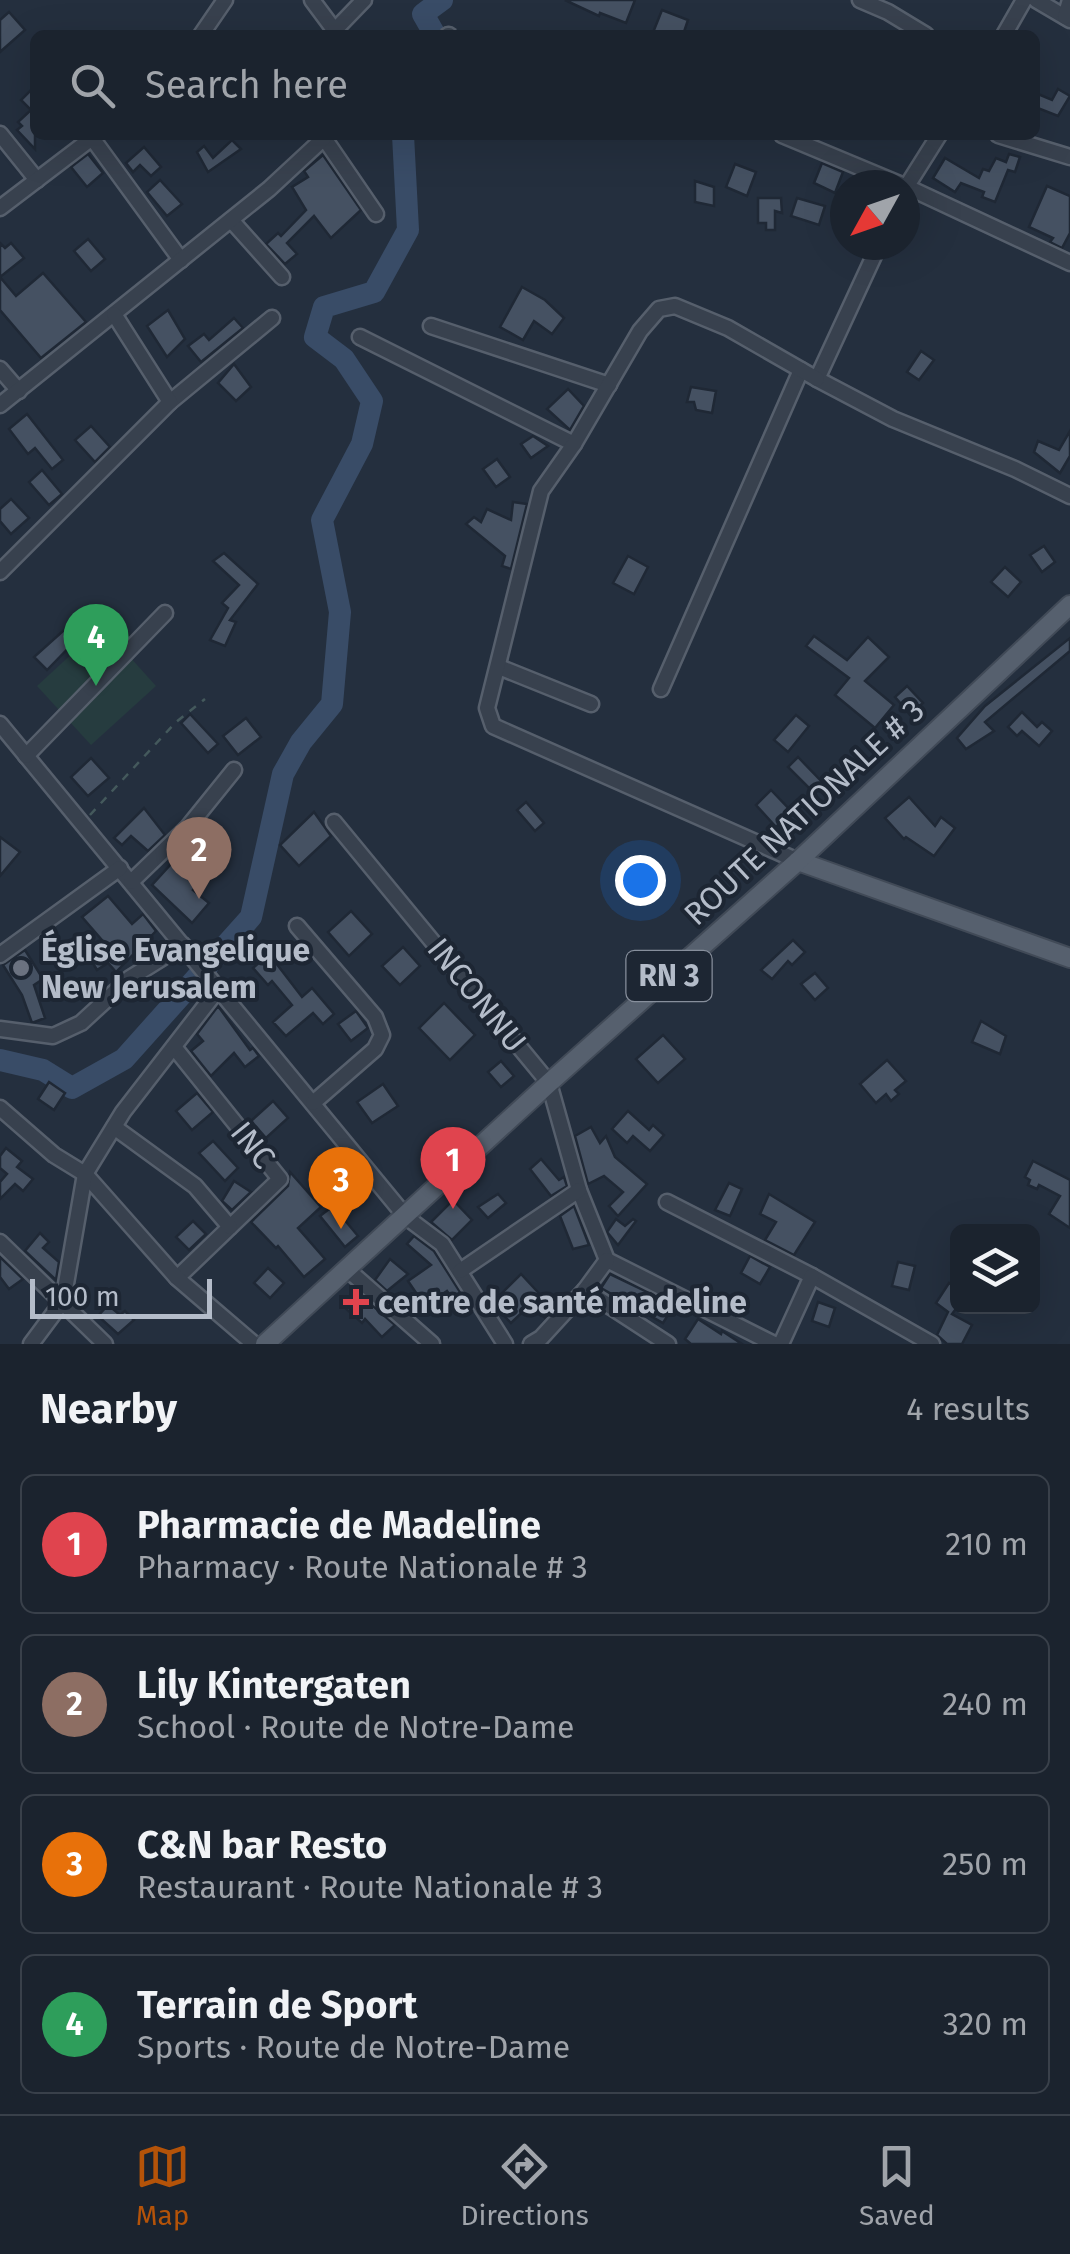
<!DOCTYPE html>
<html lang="en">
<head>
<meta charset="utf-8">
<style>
	:root { --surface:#1b232e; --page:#282f3a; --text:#f1f3f6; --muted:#a0a4aa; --line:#39404a; --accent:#b45309 }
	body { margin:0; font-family:"Fira Sans",sans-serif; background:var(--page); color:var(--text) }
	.controls { position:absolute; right:30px; bottom:30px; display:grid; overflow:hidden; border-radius:15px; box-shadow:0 10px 40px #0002 }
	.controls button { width:90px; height:90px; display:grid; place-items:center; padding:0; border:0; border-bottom:2px solid var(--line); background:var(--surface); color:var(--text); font:50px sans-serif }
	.compass { position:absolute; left:830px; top:170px; width:90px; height:90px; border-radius:50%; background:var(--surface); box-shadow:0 10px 40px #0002; rotate:230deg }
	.scale { position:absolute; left:30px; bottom:25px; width:182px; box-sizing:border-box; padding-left:10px; border:5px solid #b4bcc9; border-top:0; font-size:28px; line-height:35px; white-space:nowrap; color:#b4bcc9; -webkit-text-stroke:8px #1d2633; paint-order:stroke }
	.you { position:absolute; left:640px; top:880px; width:35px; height:35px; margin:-25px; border:8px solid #fff; border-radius:50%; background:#1a73e8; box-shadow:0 0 0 15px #1a73e833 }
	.badge { display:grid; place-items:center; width:65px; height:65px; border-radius:50%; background:var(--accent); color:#fff; font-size:32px; font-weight:700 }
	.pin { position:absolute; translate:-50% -82px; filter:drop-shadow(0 2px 5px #0008) }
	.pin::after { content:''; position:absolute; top:52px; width:35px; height:30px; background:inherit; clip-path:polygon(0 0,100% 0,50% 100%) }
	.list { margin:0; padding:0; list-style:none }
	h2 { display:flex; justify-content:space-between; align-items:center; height:130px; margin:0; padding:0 40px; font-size:42px }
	h2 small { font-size:32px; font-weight:400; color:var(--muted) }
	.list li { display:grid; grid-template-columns:65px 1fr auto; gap:30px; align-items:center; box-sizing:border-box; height:140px; margin:0 20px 20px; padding:0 20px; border:2px solid var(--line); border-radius:15px }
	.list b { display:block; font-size:38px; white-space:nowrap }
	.list p { margin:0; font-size:32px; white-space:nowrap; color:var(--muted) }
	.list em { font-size:32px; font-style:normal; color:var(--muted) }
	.icon { flex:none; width:55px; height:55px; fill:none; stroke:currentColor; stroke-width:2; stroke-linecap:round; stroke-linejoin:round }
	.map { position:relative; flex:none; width:1070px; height:1344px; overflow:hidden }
	.search { position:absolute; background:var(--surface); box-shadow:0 10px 40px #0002; left:30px; right:30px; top:30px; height:110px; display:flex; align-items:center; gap:25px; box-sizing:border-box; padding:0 35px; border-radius:15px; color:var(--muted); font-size:38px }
	.sheet { height:770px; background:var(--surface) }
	nav { display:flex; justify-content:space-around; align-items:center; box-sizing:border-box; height:140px; border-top:2px solid var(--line); background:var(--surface); font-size:28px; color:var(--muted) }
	nav a { display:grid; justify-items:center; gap:5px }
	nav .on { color:var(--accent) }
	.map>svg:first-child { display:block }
	.green { fill:#263c3f }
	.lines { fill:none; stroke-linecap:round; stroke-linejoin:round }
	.river { stroke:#394c67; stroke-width:22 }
	.building { fill:#455162; stroke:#1f2835; stroke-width:2.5 }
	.minor-casing { stroke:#565f6c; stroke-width:19 }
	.major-casing { stroke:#414a57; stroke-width:22 }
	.path { stroke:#44595c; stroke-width:2.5; stroke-dasharray:8 8; stroke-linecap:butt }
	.minor { stroke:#38414e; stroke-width:14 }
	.major { stroke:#56606e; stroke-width:18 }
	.worship-dot { fill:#6b7280; stroke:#1d2633; stroke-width:4 }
	.health-dot { fill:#e0444e; stroke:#1d2633; stroke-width:4 }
	.labels { text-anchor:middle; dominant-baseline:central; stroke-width:8; stroke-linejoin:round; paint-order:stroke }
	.shield { fill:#1d2633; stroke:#878f9c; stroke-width:2.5 }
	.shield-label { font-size:30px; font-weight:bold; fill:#b4bcc9 }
	.street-label { font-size:32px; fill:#b4bcc9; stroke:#1d2633 }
	.poi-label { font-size:32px; font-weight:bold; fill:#b4bcc9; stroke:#1d2633; text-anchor:start }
</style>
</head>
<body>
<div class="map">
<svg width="1070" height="1344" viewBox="0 0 1070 1344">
	<rect width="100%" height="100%" fill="#242f3e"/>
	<path class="green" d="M102 626 156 686 91 745 37 686Z"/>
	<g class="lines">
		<g class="river">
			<path d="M435 35 423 14 442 0"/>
			<path d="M0 1060 43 1070 72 1088 124 1059 251 917 283 774 301 742 332 704 340 612 322 520 362 444 372 401 344 359 315 337 324 307 374 292 408 230 403 135"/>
		</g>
	</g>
	<g class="building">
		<path d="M565 0H635L626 23 600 13 599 16Z"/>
		<path d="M662 10 688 20 683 35H652Z"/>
		<path d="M9 12 25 30 0 52V20Z"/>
		<path d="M35 86V149L17 130 22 126 18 122 31 110 21 100Z"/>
		<path d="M1058 89 1070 96 1058 116 1035 107 1038 94 1052 100Z"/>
		<path d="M232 140 241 149 208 172 197 152 204 146 213 158Z"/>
		<path d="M144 147 161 167 151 176 140 165 133 172 126 163Z"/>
		<path d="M88 154 103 173 87 187 71 167Z"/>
		<path d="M1009 154 1020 157 1015 172 1008 170 995 202 982 197 984 192 961 183 955 192 933 178 945 158 979 178 983 169 989 171 996 158 1006 162Z"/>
		<path d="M323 155 361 210 331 238 314 216 287 243 297 254 285 264 266 244 278 233 281 236 306 210 292 187 308 177 304 171Z"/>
		<path d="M822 163 843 172 835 193 814 183Z"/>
		<path d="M735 164 756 172 747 196 726 187Z"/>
		<path d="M160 180 182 204 167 216 147 192Z"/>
		<path d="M695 181 714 187V206L695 202Z"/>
		<path d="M1047 186 1070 196V233L1062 248 1050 242 1053 238 1029 227Z"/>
		<path d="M758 198H781L782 213 775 211V230H766V223H758Z"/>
		<path d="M797 198 825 206 819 225 791 216Z"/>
		<path d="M88 239 105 259 91 271 74 251Z"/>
		<path d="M0 243 5 248 11 243 24 258 0 277 16 296 43 273 86 322 41 358 0 310Z"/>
		<path d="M522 287 545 300 564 318 552 334 534 321 523 340 500 327Z"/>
		<path d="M168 310 185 339 167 357 147 326Z"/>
		<path d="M234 318 243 328 201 362 188 346 204 334 209 340Z"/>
		<path d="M921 351 934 360 919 380 907 372Z"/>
		<path d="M234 364 251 387 236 401 218 383Z"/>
		<path d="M691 387 716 391 712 413 696 410 694 402H687Z"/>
		<path d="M568 389 584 406 570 430 547 409Z"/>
		<path d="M27 414 63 460 52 469 35 448 28 454 9 429Z"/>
		<path d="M91 426 110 447 95 462 75 440Z"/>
		<path d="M1070 431V456L1060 473 1034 452 1038 441 1059 450Z"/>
		<path d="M533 436 548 446 531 458 521 444Z"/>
		<path d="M497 459 510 477 496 487 483 469Z"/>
		<path d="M42 470 62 494 49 505 29 482Z"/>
		<path d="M11 499 29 518 11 534 0 521V509Z"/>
		<path d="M513 502 527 504 511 569 502 566 505 556 466 524 474 517 481 522 487 509 511 520Z"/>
		<path d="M1044 546 1055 562 1042 572 1030 555Z"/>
		<path d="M224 553 258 584 230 620 236 622 225 646 210 640 228 608 222 603 239 585 213 561Z"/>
		<path d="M628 556 648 567 634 594 613 583Z"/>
		<path d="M1005 567 1021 582 1008 597 991 582Z"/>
		<path d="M73 622 84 632 47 670 34 657Z"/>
		<path d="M814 636 847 660 868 637 889 657 865 681 894 705 875 728 835 695 849 678 806 646Z"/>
		<path d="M1070 638V651L985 722 994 731 966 749 957 738 985 706Z"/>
		<path d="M907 686 923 703 910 714 895 697Z"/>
		<path d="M1022 712 1037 727 1042 722 1052 731 1039 746 1022 731 1017 736 1008 727Z"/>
		<path d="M190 714 218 744 208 753 181 723Z"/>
		<path d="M796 715 809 726 788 752 774 740Z"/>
		<path d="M246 718 261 737 238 755 223 736Z"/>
		<path d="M798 757 823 783 814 793 788 767Z"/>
		<path d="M91 758 109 778 88 796 71 777Z"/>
		<path d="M771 790 792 812 776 827 756 805Z"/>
		<path d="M909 797 935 826 941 817 955 828 934 856 906 837 904 839 885 818Z"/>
		<path d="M526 802 544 823 535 831 517 810Z"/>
		<path d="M144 808 165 835 148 851 131 836 122 845 114 838Z"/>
		<path d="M314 812 331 836 299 866 280 845Z"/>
		<path d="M0 837 20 852 0 876Z"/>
		<path d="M172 863 197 885 193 890 209 903 192 923 152 885Z"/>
		<path d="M108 896 132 924 143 914 156 931 116 972 108 963 97 970 91 960 107 946 82 917Z"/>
		<path d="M351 911 372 934 349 956 328 932Z"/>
		<path d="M793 940 805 952 792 965 788 961 772 979 761 970Z"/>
		<path d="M403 947 420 966 400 985 382 966Z"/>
		<path d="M25 950 43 979 34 985 45 1018 32 1023 22 995 3 965Z"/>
		<path d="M269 954 302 997 312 988 334 1014 323 1024 313 1013 286 1036 273 1022 292 1005 272 981 268 985 253 968Z"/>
		<path d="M815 973 828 988 815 1000 801 984Z"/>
		<path d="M444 1003 475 1035 450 1060 419 1028Z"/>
		<path d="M218 1006 250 1050 253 1048 259 1056 245 1067 234 1053 211 1076 191 1051 203 1041 197 1034Z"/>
		<path d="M356 1011 368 1028 351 1041 338 1024Z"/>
		<path d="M981 1021 1006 1036 1000 1054 972 1042Z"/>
		<path d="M663 1035 685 1059 658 1083 636 1059Z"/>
		<path d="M887 1060 906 1081 895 1090 899 1094 891 1101 886 1094 876 1103 860 1084Z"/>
		<path d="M501 1061 514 1076 501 1087 488 1072Z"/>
		<path d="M49 1082 65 1093 54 1110 38 1099Z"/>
		<path d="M383 1084 398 1106 372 1123 357 1102Z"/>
		<path d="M197 1093 213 1112 192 1130 176 1111Z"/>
		<path d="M273 1101 288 1118 266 1138 251 1121Z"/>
		<path d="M628 1111 649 1130 653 1125 664 1135 650 1151 633 1136 627 1143 612 1129Z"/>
		<path d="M591 1127 600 1143 606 1136 615 1157 647 1184 618 1216 609 1206 623 1192 604 1176 588 1184 575 1136Z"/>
		<path d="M213 1141 238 1168 225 1181 199 1153Z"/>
		<path d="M6 1148 22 1161 17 1167 33 1179 23 1191 15 1184 0 1199V1182L7 1174 0 1168V1156Z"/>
		<path d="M541 1159 559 1180 564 1177 567 1186 551 1196 530 1169Z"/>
		<path d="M1033 1161 1070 1180V1228L1049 1214 1060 1196 1039 1185 1037 1189 1028 1185 1030 1180 1025 1177Z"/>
		<path d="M290 1172 321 1207 298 1228 325 1259 304 1277 278 1246 276 1248 251 1222 288 1186Z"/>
		<path d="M234 1181 251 1192 232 1210 222 1201Z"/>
		<path d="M729 1183 742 1189 730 1216 715 1210Z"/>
		<path d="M498 1194 506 1203 488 1218 478 1207Z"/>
		<path d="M769 1194 815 1222 794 1255 765 1240 776 1222 760 1214Z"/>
		<path d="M453 1200 472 1220 452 1240 431 1222Z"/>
		<path d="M333 1206 358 1236 345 1247 320 1216Z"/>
		<path d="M574 1206 589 1245 573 1249 560 1216Z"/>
		<path d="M616 1219 625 1226 633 1219 636 1221 618 1245 607 1232Z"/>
		<path d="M193 1221 206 1234 189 1250 176 1237Z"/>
		<path d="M40 1233 49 1242 43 1248 59 1262 56 1280 25 1251Z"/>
		<path d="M414 1236 434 1251 467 1303 459 1308 447 1291 425 1306 408 1281 431 1265 407 1244Z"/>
		<path d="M750 1256 770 1267 760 1284 741 1273Z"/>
		<path d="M0 1257 23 1279 9 1289 0 1277Z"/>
		<path d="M390 1259 408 1274 387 1291 375 1280Z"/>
		<path d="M898 1262 915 1266 909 1290 892 1286Z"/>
		<path d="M268 1268 284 1283 270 1298 254 1283Z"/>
		<path d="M521 1274 548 1303 550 1300 556 1306 545 1318 531 1304 511 1323 492 1303Z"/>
		<path d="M610 1274 660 1298 655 1307 668 1315 663 1323 601 1288Z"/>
		<path d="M949 1283 958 1289V1306L952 1314 972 1325 962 1344H947L937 1335 948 1312 936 1303Z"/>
		<path d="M357 1292 395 1325 382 1337 365 1319 362 1323 344 1307Z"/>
		<path d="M818 1302 835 1308 829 1327 812 1321Z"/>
		<path d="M108 1305 120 1315 125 1311 134 1320 118 1334 98 1316Z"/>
		<path d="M698 1319 721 1334 722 1331 742 1344H691L685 1339Z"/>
	</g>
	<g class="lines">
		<g class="minor-casing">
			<g id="minor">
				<path d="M312 0 338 35"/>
				<path d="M860 0 888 12 926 35"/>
				<path d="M1036 0 1070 20"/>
				<path d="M1065 17 1070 0"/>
				<path d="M335 30 364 0"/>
				<path d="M201 35 225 0"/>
				<path d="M448 35H449"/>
				<path d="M1004 35 1024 0"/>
				<path d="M0 134 37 180"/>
				<path d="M328 135 324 138 376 214"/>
				<path d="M782 135 902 185"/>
				<path d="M998 135 1070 157"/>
				<path d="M905 186 1070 263"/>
				<path d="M905 189 939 135"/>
				<path d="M0 208 92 138 181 260"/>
				<path d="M231 220 282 277"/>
				<path d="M879 245 817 379 893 419 1015 469 1070 496"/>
				<path d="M431 326 609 385"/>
				<path d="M360 337 574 444"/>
				<path d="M0 369 19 391"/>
				<path d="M170 402 272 318"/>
				<path d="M0 405 269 189 324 138 322 135"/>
				<path d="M0 572 170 402 114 314"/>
				<path d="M499 667 591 704"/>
				<path d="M661 689 801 370"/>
				<path d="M0 724 406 1217 442 1244 505 1344"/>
				<path d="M26 756 165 613"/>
				<path d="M334 822 549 1083 579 1190 607 1260 774 1344"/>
				<path d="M798 861 493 726 487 708 541 491 574 444 640 331 659 309 675 306 728 328 817 379"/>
				<path d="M131 882 188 827 234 770"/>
				<path d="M297 926 375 1017 382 1035 375 1049 313 1103"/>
				<path d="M0 955 120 868"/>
				<path d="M0 1029 53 1036 81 1023 130 978 183 945"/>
				<path d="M174 1047 280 1179 177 1278"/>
				<path d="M0 1108 54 1155 85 1174 177 1278 254 1344"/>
				<path d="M114 1127 195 1186 230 1227"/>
				<path d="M667 1202 812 1276 932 1344"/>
				<path d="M0 1242 105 1344"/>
				<path d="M607 1260 585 1290 668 1344"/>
				<path d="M348 1270 432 1344"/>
				<path d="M460 1271 579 1190"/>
				<path d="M31 1344 63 1301 85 1174 123 1112 219 988"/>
				<path d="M531 1344 541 1338 585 1290"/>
				<path d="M781 1344 812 1276"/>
			</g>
		</g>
		<g class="major-casing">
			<g id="major">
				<path d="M798 861 1070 958"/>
				<path d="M265 1344 549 1083 798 861 1070 605"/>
			</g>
		</g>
		<path class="path" d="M90 815 176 722 205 699"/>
		<use href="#minor" class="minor"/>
		<use href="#major" class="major"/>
	</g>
	<circle class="worship-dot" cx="21" cy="968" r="10"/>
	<path class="health-dot" d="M351 1287h10v10h10v10h-10v10h-10v-10h-10v-10h10z"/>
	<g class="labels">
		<rect class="shield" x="626.5" y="951" width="85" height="50" rx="8"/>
		<g class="shield-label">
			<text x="669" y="976">RN 3</text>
		</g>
		<g class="street-label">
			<text transform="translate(804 812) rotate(-43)">ROUTE NATIONALE # 3</text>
			<text transform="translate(477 995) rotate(51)">INCONNU</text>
			<text transform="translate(253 1145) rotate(51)">INC</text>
		</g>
		<g class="poi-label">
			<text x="41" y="950">Église Evangelique<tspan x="41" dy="37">New Jerusalem</tspan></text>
			<text x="378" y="1302">centre de santé madeline</text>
		</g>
	</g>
</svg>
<div class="controls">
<button><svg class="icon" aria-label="layers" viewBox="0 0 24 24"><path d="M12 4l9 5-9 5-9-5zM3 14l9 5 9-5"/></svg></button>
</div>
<svg class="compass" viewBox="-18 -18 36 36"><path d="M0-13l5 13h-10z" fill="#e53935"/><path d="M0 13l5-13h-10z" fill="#a0a4aa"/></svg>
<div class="scale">100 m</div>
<div class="you"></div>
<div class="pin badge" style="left:453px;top:1209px;background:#e0444e">1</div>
<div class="pin badge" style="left:199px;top:899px;background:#8d6e63">2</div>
<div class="pin badge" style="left:341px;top:1229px;background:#e8710a">3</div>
<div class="pin badge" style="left:96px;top:686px;background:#2e9e5b">4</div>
<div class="search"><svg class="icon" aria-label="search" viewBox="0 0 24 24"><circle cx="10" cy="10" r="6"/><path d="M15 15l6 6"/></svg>Search here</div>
</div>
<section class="sheet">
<h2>Nearby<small>4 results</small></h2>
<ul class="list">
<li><span class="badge" style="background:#e0444e">1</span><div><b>Pharmacie de Madeline</b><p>Pharmacy · Route Nationale # 3</p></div><em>210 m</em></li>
<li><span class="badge" style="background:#8d6e63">2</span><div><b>Lily Kintergaten</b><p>School · Route de Notre-Dame</p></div><em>240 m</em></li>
<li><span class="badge" style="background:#e8710a">3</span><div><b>C&amp;N bar Resto</b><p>Restaurant · Route Nationale # 3</p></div><em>250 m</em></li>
<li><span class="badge" style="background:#2e9e5b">4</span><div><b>Terrain de Sport</b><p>Sports · Route de Notre-Dame</p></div><em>320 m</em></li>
</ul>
</section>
<nav>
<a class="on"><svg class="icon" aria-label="map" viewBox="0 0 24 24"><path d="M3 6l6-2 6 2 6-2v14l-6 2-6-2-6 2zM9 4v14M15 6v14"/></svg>Map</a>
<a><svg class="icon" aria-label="directions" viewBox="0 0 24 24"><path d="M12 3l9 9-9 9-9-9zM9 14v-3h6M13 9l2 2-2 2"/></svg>Directions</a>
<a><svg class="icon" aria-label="saved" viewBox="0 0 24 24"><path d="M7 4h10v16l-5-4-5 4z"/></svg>Saved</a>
</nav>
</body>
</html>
